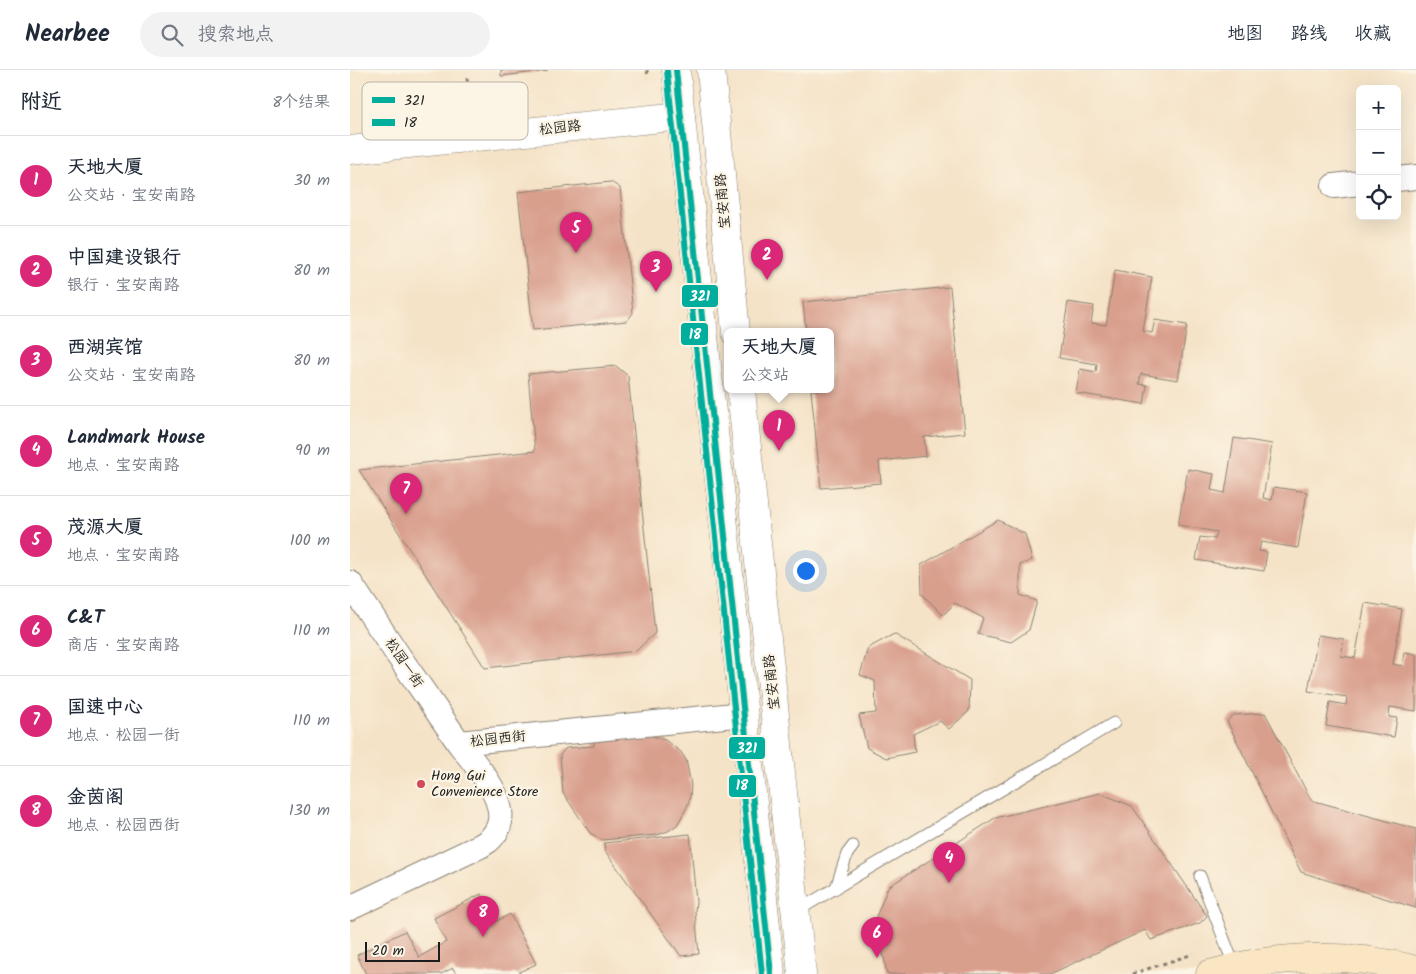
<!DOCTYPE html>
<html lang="zh">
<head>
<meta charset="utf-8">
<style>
	:root { --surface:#fff; --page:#f2f2f3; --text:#1f2937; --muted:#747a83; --line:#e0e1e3; --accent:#db2777 }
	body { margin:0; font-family:Kalam,"LXGW WenKai TC",sans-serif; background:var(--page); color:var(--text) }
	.controls { position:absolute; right:15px; top:15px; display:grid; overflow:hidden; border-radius:8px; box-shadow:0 5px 20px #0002 }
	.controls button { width:45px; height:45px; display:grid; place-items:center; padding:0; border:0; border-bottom:1px solid var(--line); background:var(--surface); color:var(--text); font:25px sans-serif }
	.scale { position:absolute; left:15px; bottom:12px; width:75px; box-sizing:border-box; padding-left:5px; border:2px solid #1c1c1c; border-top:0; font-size:14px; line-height:18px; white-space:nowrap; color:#1c1c1c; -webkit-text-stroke:4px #fcf5e5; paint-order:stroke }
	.you { position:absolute; left:455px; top:500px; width:18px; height:18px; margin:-12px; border:4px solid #fff; border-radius:50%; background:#1a73e8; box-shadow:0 0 0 8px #1a73e833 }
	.badge { display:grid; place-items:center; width:32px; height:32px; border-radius:50%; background:var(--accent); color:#fff; font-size:16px; font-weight:700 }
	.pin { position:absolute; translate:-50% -41px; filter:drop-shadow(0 1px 2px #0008) }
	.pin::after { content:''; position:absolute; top:26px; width:18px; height:15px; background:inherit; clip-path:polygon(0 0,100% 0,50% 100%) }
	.popup { position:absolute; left:374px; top:258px; width:110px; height:65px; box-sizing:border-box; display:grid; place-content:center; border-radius:8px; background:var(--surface); filter:drop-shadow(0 1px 4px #0005); font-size:16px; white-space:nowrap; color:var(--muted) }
	.popup b { font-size:19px; color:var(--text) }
	.popup::after { content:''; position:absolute; left:50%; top:100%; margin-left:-10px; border:10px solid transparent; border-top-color:var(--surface) }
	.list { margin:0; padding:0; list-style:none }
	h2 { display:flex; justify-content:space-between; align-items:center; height:65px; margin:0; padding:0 20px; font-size:21px }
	h2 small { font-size:16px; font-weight:400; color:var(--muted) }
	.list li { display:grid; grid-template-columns:32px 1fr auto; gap:15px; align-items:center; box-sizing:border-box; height:90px; padding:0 20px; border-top:1px solid var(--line) }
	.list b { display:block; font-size:19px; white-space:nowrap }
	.list p { margin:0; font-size:16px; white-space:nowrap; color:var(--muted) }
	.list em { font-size:16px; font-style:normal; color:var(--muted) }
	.icon { flex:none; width:28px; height:28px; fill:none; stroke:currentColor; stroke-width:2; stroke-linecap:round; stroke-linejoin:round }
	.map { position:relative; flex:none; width:1066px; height:904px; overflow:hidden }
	header { display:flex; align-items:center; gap:30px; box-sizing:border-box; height:70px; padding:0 25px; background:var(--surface); border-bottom:1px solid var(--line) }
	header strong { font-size:24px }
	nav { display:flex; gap:28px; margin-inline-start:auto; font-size:18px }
	.search { width:350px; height:45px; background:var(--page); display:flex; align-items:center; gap:12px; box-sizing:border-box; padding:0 18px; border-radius:28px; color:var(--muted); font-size:19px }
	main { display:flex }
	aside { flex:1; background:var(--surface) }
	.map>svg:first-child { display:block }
	.building { fill:#d99f8d }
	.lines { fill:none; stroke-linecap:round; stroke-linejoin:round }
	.service-casing { stroke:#888072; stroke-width:13 }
	.minor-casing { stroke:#888072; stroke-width:26 }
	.tertiary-casing { stroke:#888072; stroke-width:29 }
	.secondary-casing { stroke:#888072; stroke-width:29 }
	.path { stroke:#888072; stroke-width:3; stroke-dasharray:4 4; stroke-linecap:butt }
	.service { stroke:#fff; stroke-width:11 }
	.minor { stroke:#fff; stroke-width:24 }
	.tertiary { stroke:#fff; stroke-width:28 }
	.secondary { stroke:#fbe6c4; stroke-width:28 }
	.bus-1-casing { stroke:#fcf5e5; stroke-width:10 }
	.bus-2-casing { stroke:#fcf5e5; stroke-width:10 }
	.bus-1 { stroke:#01ad9c; stroke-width:6 }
	.bus-2 { stroke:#01ad9c; stroke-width:6 }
	.poi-dot { fill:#d1495b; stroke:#fcf5e5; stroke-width:2 }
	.labels { text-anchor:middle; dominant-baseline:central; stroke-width:4.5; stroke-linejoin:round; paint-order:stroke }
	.street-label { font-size:14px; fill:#1c1c1c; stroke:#fcf5e5 }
	.poi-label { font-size:14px; fill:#1c1c1c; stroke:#fcf5e5; text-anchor:start }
	.key { fill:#fcf5e5; stroke:#b9b4a9; stroke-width:1 }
	.key-label { font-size:14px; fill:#1c1c1c }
	.line-badge { stroke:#fcf5e5; stroke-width:2 }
	.badge-label { font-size:14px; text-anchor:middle; font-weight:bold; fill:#fff }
</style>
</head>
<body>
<header>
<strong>Nearbee</strong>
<div class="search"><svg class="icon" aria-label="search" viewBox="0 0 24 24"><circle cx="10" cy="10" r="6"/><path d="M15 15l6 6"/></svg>搜索地点</div>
<nav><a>地图</a><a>路线</a><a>收藏</a></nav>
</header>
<main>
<aside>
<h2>附近<small>8个结果</small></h2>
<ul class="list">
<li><span class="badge">1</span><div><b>天地大厦</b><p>公交站 · 宝安南路</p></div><em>30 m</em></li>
<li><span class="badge">2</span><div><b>中国建设银行</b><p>银行 · 宝安南路</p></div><em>80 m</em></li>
<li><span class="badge">3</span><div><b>西湖宾馆</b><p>公交站 · 宝安南路</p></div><em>80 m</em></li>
<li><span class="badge">4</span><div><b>Landmark House</b><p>地点 · 宝安南路</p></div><em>90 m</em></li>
<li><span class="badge">5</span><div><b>茂源大厦</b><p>地点 · 宝安南路</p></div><em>100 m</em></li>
<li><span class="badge">6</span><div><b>C&amp;T</b><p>商店 · 宝安南路</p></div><em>110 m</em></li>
<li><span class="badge">7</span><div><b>国速中心</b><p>地点 · 松园一街</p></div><em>110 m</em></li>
<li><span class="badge">8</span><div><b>金茵阁</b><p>地点 · 松园西街</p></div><em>130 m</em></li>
</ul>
</aside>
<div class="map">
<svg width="1066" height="904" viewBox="0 0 1066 904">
	<rect width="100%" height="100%" fill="#fcf5e5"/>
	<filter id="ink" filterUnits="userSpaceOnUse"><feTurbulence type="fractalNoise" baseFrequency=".02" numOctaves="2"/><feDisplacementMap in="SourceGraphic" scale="10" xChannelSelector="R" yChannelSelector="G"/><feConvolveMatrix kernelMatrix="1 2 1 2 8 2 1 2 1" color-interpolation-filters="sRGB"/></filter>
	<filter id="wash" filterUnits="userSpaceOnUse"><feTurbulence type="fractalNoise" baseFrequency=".0096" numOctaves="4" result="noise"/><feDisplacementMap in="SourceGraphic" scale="20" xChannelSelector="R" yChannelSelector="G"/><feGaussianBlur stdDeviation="1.12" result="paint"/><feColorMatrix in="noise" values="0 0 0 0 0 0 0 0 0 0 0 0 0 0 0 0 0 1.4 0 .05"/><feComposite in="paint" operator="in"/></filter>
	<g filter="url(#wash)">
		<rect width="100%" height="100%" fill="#f5e3c8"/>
		<g id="blocks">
			<g class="building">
				<path d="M151 0H197V1L151 6Z"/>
				<path d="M261 112 270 118 283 243 277 251 183 260 168 122Z"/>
				<path d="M765 200 802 207 793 261 802 263 805 250 837 255 828 310 791 304 789 314 797 315 794 334 726 323 730 299 746 302 747 294 709 288 718 232 744 236 741 253 756 255Z"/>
				<path d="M600 217 615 363 574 367 576 386 529 391 531 413 471 418 461 320H480V262H456L453 232Z"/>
				<path d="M266 296 278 306 305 563 286 581 135 598 9 400 185 381 178 304Z"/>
				<path d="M884 368 922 374 913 428 922 430 924 417 957 422 948 478 911 472 909 481 917 482 914 501 846 490 850 467 865 469 867 462 828 455 838 399 864 404 861 420 875 423Z"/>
				<path d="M648 450 675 464 682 490 670 495V525L687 531 679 560 661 572 628 564 633 548 605 533 593 545 572 524 571 495Z"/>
				<path d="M1015 533 1052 539 1043 594 1052 596 1054 582 1066 584V641L1040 637 1039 647 1047 648 1044 667 976 656 980 632 996 635 997 627 958 621 968 565 994 569 991 586 1005 588Z"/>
				<path d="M544 564 620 610 619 641 599 659 590 651 563 664 565 682 536 688 517 678 509 645 526 643 525 611 510 605 518 578Z"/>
				<path d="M915 643 961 730 1066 759V838L951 802 877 651 884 645Z"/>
				<path d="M296 664 315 670 331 682 336 690 341 715 340 727 337 737 327 755 318 761 307 765 252 770 240 763 213 723 210 685 216 678 244 676V667Z"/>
				<path d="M750 723 782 736 857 846 850 853 801 870 795 860 700 904H537L526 847 538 817 645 748Z"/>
				<path d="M340 764 346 832 345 841 349 884 331 886 255 781 254 773Z"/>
				<path d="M131 824 145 852 160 844 186 894 169 902 170 904H106L103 898 91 904H16L7 885 55 861 69 887 96 872 84 848Z"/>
			</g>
		</g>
	</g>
	<g filter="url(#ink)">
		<use href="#blocks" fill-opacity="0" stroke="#888072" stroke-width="1"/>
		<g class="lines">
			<g class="service-casing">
				<g id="service">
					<path d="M850 806 885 898"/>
					<path d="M486 818 497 784 503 776"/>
					<path d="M445 842 764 653"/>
				</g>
			</g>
			<g class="minor-casing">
				<g id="minor">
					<path d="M1047 109 1066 107"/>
					<path d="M984 116 1010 113"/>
					<path d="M0 513 48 585 109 673"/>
					<path d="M0 838 124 779C129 777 134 774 138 771 172 742 127 698 109 673L394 644"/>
				</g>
			</g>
			<g class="tertiary-casing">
				<g id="tertiary">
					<path d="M326 0 421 904"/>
					<path d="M361 0 386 262"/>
					<path d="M0 80 331 46"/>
					<path d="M391 320 452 904"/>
				</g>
			</g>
			<g class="secondary-casing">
				<path id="secondary" d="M860 904C873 901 887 896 901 894 956 885 1013 885 1066 900"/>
			</g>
			<g class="path">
				<path d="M297 0 298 8"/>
				<path d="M117 8 121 42"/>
				<path d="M782 904 843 884"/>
			</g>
			<use href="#service" class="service"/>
			<use href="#minor" class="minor"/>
			<use href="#tertiary" class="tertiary"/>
			<use href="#secondary" class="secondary"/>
			<g class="bus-1-casing">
				<path id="bus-1" d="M326 0 421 904"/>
			</g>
			<g class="bus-2-casing">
				<path id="bus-2" d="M317 1 412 904"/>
			</g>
			<use href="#bus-1" class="bus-1"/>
			<use href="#bus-2" class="bus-2"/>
		</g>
	</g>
	<circle class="poi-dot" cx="71" cy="714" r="5"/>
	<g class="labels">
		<g class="street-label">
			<text transform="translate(210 58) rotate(-6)">松园路</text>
			<text transform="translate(373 131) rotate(-95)">宝安南路</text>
			<text transform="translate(54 593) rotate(56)">松园一街</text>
			<text transform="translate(422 612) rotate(-96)">宝安南路</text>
			<text transform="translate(148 669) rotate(-6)">松园西街</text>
		</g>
		<g class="poi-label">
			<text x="81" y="706">Hong Gui<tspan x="81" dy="16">Convenience Store</tspan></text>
		</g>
	</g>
	<rect x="12" y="12" width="166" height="58" rx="8" class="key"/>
	<rect x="22" y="27" width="23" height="6" fill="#01ad9c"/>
	<rect x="22" y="49" width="23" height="7" fill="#01ad9c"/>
	<g class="key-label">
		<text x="54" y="35">321</text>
		<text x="54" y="57">18</text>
	</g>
	<g class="line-badge">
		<rect x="331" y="214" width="38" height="24" rx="5" fill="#01ad9c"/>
		<rect x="330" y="252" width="29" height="24" rx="5" fill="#01ad9c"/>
		<rect x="378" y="666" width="38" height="24" rx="5" fill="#01ad9c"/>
		<rect x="378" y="704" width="29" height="24" rx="5" fill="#01ad9c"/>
	</g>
	<g class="badge-label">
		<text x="350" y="231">321</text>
		<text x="345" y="269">18</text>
		<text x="397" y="683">321</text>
		<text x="392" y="720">18</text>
	</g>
</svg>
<div class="controls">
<button>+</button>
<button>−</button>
<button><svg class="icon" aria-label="locate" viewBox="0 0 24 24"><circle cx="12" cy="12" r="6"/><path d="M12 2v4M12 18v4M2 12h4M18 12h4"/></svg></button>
</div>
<div class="scale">20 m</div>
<div class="you"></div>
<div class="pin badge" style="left:429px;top:381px">1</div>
<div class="popup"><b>天地大厦</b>公交站</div>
<div class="pin badge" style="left:417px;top:210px">2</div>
<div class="pin badge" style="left:306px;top:222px">3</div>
<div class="pin badge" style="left:599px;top:813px">4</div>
<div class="pin badge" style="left:226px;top:183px">5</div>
<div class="pin badge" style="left:527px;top:888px">6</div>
<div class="pin badge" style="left:56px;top:444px">7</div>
<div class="pin badge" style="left:133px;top:867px">8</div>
</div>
</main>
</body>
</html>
